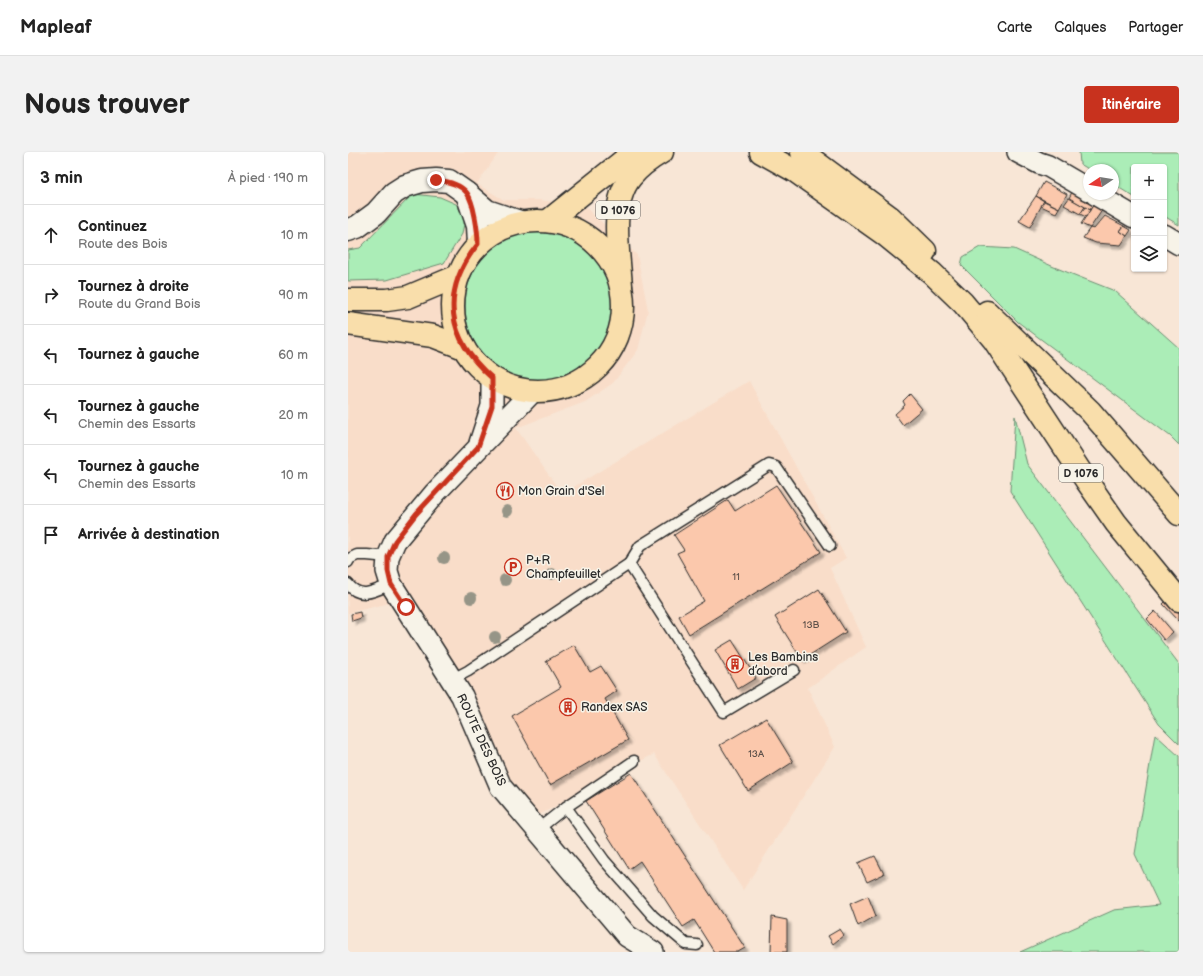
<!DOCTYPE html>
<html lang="fr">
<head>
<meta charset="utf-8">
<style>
	:root { --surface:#fff; --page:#f2f2f2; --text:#222; --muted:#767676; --line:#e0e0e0; --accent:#c8321e }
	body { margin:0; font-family:"Balsamiq Sans",sans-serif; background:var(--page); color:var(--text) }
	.controls { position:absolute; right:12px; top:12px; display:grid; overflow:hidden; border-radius:4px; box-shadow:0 1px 3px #0004 }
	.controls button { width:36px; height:36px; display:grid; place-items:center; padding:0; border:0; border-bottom:1px solid var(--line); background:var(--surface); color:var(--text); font:20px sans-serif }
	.compass { position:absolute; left:735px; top:12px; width:36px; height:36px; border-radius:50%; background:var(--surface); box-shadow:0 1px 3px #0004; rotate:258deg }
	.stop { position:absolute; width:12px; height:12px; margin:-9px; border:3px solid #c8321e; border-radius:50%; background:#fff }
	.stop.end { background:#c8321e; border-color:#fff; box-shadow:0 1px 4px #0008 }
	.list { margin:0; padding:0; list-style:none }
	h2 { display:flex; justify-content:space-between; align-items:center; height:52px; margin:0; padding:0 16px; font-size:17px }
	h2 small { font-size:13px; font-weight:400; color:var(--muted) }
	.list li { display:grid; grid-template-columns:26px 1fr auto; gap:12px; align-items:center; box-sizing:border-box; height:60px; padding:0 16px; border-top:1px solid var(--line) }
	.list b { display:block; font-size:15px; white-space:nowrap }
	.list p { margin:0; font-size:13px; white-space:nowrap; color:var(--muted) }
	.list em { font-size:13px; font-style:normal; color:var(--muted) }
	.icon { flex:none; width:22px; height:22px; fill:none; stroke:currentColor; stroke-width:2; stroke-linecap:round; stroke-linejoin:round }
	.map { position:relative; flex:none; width:831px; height:800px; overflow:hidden; border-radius:4px }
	header { display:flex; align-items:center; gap:24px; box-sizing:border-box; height:56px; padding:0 20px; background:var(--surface); border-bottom:1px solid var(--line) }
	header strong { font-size:19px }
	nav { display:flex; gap:22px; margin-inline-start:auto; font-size:14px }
	.intro { display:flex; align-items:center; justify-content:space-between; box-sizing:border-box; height:96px; padding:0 24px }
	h1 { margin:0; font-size:28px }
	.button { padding:10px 18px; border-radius:4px; background:var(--accent); color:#fff; font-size:14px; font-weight:700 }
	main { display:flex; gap:24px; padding:0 24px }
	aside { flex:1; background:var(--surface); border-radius:4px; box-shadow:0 1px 3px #0004 }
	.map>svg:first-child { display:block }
	.built { fill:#f9ddc9 }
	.green { fill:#abedb7; stroke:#6b8c71 }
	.building { fill:#fbc8ac; stroke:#2b2b2b; filter:url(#shadow) }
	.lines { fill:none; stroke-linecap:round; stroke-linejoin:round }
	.service-casing { stroke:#2b2b2b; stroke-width:13 }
	.minor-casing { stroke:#2b2b2b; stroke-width:24 }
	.tertiary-casing { stroke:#2b2b2b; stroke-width:25 }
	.primary-casing { stroke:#2b2b2b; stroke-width:25 }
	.motorway-casing { stroke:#2b2b2b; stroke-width:25 }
	.service { stroke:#f7f3e8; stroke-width:10 }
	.minor { stroke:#f7f3e8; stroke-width:21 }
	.tertiary { stroke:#f7f3e8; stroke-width:22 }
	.primary { stroke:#f9deab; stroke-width:22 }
	.motorway { stroke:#f9deab; stroke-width:22 }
	.tree { fill:#969587 }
	.route { stroke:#c8321e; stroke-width:5 }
	.labels { text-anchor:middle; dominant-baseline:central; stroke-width:3; stroke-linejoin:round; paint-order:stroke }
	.number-label { font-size:10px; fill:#5f524b }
	.shield { fill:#f7f3e8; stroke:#686764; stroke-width:1 }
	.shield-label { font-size:11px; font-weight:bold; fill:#2b2b2b }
	.poi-label { font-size:12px; fill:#2b2b2b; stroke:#f7f3e8; text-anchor:start }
	.street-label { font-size:12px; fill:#2b2b2b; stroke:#f7f3e8 }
</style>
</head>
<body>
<header>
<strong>Mapleaf</strong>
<nav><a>Carte</a><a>Calques</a><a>Partager</a></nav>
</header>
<div class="intro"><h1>Nous trouver</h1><a class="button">Itinéraire</a></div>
<main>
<aside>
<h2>3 min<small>À pied · 190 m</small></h2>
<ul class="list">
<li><svg class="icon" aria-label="ahead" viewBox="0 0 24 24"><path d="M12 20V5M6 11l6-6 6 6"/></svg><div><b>Continuez</b><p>Route des Bois</p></div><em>10 m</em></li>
<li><svg class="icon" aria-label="right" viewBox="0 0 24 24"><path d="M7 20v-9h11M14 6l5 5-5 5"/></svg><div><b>Tournez à droite</b><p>Route du Grand Bois</p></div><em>90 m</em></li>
<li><svg class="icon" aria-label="left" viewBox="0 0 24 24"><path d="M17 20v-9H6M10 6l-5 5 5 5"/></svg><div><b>Tournez à gauche</b></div><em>60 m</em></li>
<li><svg class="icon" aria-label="left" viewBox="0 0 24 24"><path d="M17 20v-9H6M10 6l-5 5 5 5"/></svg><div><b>Tournez à gauche</b><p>Chemin des Essarts</p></div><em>20 m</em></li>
<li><svg class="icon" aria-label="left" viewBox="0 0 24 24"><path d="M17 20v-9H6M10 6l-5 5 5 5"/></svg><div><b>Tournez à gauche</b><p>Chemin des Essarts</p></div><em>10 m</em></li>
<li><svg class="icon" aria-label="arrive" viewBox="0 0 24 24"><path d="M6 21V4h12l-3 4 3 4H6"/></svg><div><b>Arrivée à destination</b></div></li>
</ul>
</aside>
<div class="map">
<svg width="831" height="800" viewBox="0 0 831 800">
	<defs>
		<filter id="shadow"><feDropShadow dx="3.5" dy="3.5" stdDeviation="1" flood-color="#0004"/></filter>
	</defs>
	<rect width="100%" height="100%" fill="#f8e6d6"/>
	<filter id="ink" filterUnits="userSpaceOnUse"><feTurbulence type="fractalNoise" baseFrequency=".025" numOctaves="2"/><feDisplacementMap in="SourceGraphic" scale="8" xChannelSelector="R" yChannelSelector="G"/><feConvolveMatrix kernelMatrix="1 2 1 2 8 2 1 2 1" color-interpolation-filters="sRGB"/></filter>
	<g filter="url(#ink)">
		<path class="built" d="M0 0H151L129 32 156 48H192L236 54 289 103 300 158 290 198 265 231 237 250 168 276 214 342 401 229 498 406 482 416 518 495 460 536 487 595 395 738 306 602 187 665 42 451 0 461Z"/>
		<g class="green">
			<path d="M731 0H831V73L816 64V15H786V45L765 32V18H742L732 12Z"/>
			<path d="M65 42 92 45 108 52 117 66 114 82 96 111 39 128 0 129V98L12 96Z"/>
			<circle cx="192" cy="154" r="75"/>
			<path d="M632 95 666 97 706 115 767 139 831 196V293L822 284 670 170 613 113 615 105Z"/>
			<path d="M667 264 679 312 831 512V592L811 572 662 339Z"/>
			<path d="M807 582 831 604V800H672L766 758 811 753 787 702Z"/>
		</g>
		<g class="building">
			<path d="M696 30 719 42 711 56 688 44Z"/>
			<path d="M724 40 746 52 742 58 721 46Z"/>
			<path d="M688 44 696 49 682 75 671 69Z"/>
			<path d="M721 46 737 55 732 62 716 53Z"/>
			<path d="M696 49 711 56 708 61 693 54Z"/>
			<path d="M746 52 755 57 742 76 733 72Z"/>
			<path d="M737 55 742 58 738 65 732 62Z"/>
			<path d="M757 64 776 74 772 79 779 84 773 93 748 91 735 86 742 76 746 77Z"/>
			<path d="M776 74 783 78 779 84 772 79Z"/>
			<path d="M562 242 574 257 555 273 547 262 557 253 555 249Z"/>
			<path d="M428 333 473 400 341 482 331 464 356 449 329 401 336 398 326 383 380 348 387 359Z"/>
			<path d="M831 436V469L815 452Z"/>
			<path d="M471 437 498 480 454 508 427 465Z"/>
			<path d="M807 459 825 480 816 488 799 467Z"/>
			<path d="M12 460 13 466 4 469 3 462Z"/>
			<path d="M384 488 408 526 390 537 367 498Z"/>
			<path d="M226 493 242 520 253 514 269 539 257 547 280 588 202 633 164 564 213 535 198 509Z"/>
			<path d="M418 566 445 610 400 639 372 593Z"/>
			<path d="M283 621 397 796 390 800H366L346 768 335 775 292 709 281 717 238 649Z"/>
			<path d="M527 704 536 722 519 730 510 711Z"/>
			<path d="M520 744 528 764 510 774 502 752Z"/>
			<path d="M424 765 439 768V800H423Z"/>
			<path d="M492 777 496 783 485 792 480 784Z"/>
		</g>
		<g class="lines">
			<g class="service-casing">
				<g id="service">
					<path d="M0 410 1 407 9 403H19L40 405"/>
					<path d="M281 412 292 394 421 313 428 315 482 394"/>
					<path d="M0 432C12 448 27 439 43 432"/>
					<path d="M103 528 120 519 281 412 376 560 446 518"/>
					<path d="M218 655 256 708 305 764 338 792 349 793"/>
					<path d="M189 678 218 655 286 609"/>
				</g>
			</g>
			<g class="minor-casing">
				<g id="minor">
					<path d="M670 0 691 11 700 14 741 38"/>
					<path d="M747 42 786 65"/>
					<path d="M816 83 831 92"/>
					<path d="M185 239 87 341 47 389 40 405 39 419 43 432 114 544 153 635 279 784 305 800"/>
					<path d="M132 291 144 254V226"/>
				</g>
			</g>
			<g class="tertiary-casing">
				<g id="tertiary">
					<path d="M119 42 130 74 131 92"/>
					<path d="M0 78 9 75 28 61 46 41 57 34 74 29 88 28 101 29 118 41 139 59 172 70"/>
				</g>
			</g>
			<g class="primary-casing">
				<g id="primary">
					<circle cx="190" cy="154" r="85"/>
					<path d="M0 148H39L60 145 110 124"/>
					<path d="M0 172 85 184 116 196"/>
				</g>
			</g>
			<g class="motorway-casing">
				<g id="motorway">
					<path d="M413 0 447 19 536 82 584 121 615 151 646 188 738 328 768 371 831 448"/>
					<path d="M454 0 542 65 577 99"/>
					<path d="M200 69 286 0"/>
					<path d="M273 134C271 102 261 51 283 25 291 15 302 7 314 0"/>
					<path d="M639 160 742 259 831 362"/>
				</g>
			</g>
			<use href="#service" class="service"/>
			<use href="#minor" class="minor"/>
			<use href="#tertiary" class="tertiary"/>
			<use href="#primary" class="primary"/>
			<use href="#motorway" class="motorway"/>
		</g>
		<g class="tree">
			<circle cx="159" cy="359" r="6"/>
			<circle cx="96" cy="406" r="6"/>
			<circle cx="204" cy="422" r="6"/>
			<circle cx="157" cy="428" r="6"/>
			<circle cx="123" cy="446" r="6"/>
			<circle cx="147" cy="485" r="6"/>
		</g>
	</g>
	<g class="lines" filter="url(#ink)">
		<path class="route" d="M58 455 43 432 40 419V405L47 389 68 362 130 295 144 254V226C98 186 92 139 130 92 130 79 126 51 119 41 112 32 98 29 88 28"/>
	</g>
	<defs>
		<g id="restaurant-ring" transform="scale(0.9)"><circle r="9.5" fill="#f7f3e8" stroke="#c8321e" stroke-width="1.5"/><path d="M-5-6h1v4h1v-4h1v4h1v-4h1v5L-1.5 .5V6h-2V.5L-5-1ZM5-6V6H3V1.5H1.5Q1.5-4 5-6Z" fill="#c8321e"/></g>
		<g id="parking-ring" transform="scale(0.9)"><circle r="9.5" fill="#f7f3e8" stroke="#c8321e" stroke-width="1.5"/><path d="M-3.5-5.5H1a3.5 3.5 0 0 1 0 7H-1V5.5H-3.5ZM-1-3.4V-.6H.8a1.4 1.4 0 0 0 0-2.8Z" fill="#c8321e"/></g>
		<g id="building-ring" transform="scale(0.9)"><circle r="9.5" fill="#f7f3e8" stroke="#c8321e" stroke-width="1.5"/><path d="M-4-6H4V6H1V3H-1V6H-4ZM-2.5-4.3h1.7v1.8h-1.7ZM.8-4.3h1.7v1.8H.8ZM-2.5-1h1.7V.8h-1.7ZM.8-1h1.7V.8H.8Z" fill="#c8321e"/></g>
	</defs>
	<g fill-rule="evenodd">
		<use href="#restaurant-ring" x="157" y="339"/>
		<use href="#parking-ring" x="165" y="415"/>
		<use href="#building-ring" x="387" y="512"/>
		<use href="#building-ring" x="220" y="555"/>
	</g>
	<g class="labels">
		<g class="number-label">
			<text x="388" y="425">11</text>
			<text x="463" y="473">13B</text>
			<text x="408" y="602">13A</text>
		</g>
		<g class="shield">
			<rect x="248" y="49" width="44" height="18" rx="3"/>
			<rect x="711" y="312" width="44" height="18" rx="3"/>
		</g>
		<g class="shield-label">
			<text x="270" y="58">D 1076</text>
			<text x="733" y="321">D 1076</text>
		</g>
		<g class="poi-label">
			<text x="170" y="339">Mon Grain d'Sel</text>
			<text x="178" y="408">P+R<tspan x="178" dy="14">Champfeuillet</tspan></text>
			<text x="400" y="505">Les Bambins<tspan x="400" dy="14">d’abord</tspan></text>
			<text x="233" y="555">Randex SAS</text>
		</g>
		<g class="street-label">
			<text transform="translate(133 588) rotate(65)">ROUTE DES BOIS</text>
		</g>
	</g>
</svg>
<div class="controls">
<button>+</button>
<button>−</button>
<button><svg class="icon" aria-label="layers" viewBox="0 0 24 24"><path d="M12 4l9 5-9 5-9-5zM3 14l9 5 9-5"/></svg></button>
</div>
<svg class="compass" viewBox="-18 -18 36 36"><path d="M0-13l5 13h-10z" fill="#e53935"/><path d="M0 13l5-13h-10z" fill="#767676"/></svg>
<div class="stop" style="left:58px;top:455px"></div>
<div class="stop end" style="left:88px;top:28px"></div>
</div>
</main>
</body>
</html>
